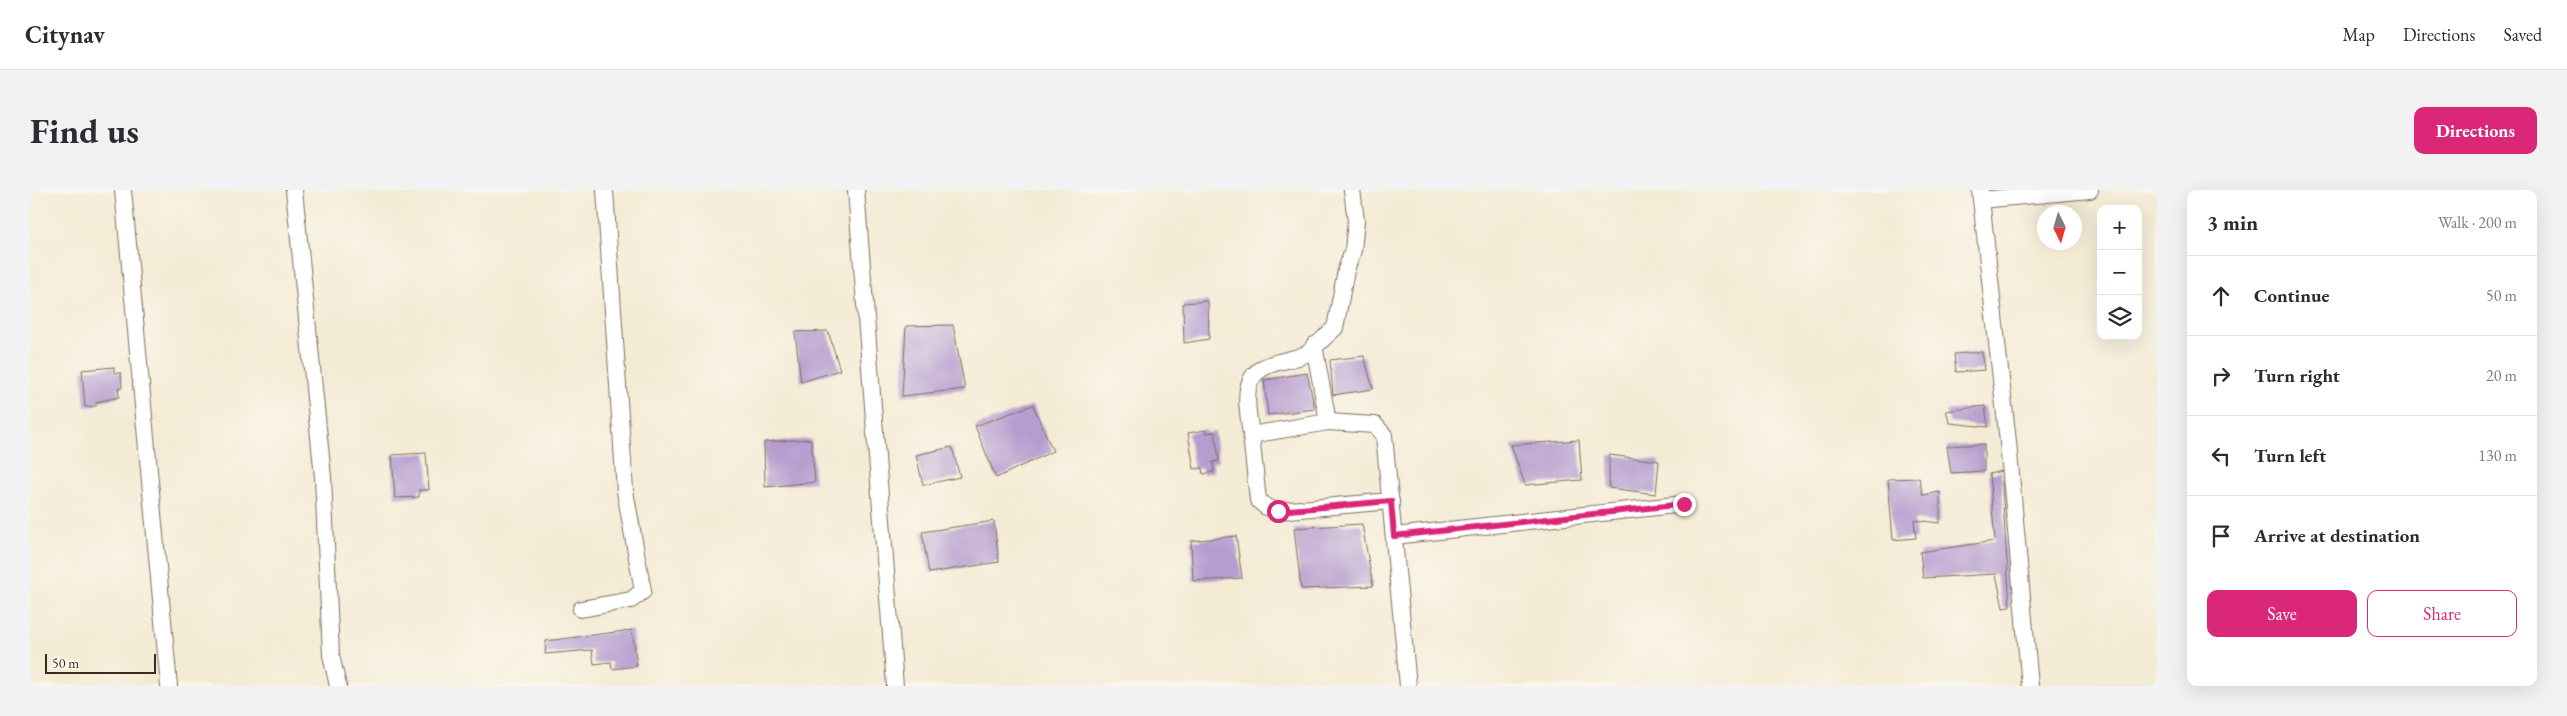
<!DOCTYPE html>
<html lang="en">
<head>
<meta charset="utf-8">
<style>
	:root { --surface:#fff; --page:#f2f2f3; --text:#2b2b33; --muted:#7c7c81; --line:#e1e1e2; --accent:#db2777 }
	body { margin:0; font-family:"EB Garamond",serif; background:var(--page); color:var(--text) }
	.controls { position:absolute; right:15px; top:15px; display:grid; overflow:hidden; border-radius:10px; box-shadow:0 5px 20px #0002 }
	.controls button { width:45px; height:45px; display:grid; place-items:center; padding:0; border:0; border-bottom:1px solid var(--line); background:var(--surface); color:var(--text); font:25px sans-serif }
	.compass { position:absolute; left:2007px; top:15px; width:45px; height:45px; border-radius:50%; background:var(--surface); box-shadow:0 5px 20px #0002; rotate:175deg }
	.scale { position:absolute; left:15px; bottom:12px; width:111px; box-sizing:border-box; padding-left:5px; border:2px solid #3b2a1e; border-top:0; font-size:14px; line-height:18px; white-space:nowrap; color:#3b2a1e; -webkit-text-stroke:4px #fbf7ec; paint-order:stroke }
	.stop { position:absolute; width:15px; height:15px; margin:-11px; border:4px solid #db2777; border-radius:50%; background:#fff }
	.stop.end { background:#db2777; border-color:#fff; box-shadow:0 1px 5px #0008 }
	.list { margin:0; padding:0; list-style:none }
	h2 { display:flex; justify-content:space-between; align-items:center; height:65px; margin:0; padding:0 20px; font-size:21px }
	h2 small { font-size:16px; font-weight:400; color:var(--muted) }
	.list li { display:grid; grid-template-columns:32px 1fr auto; gap:15px; align-items:center; box-sizing:border-box; height:80px; padding:0 20px; border-top:1px solid var(--line) }
	.list b { display:block; font-size:19px; white-space:nowrap }
	.list em { font-size:16px; font-style:normal; color:var(--muted) }
	.actions { display:flex; gap:10px; padding:15px 20px }
	.actions a { flex:1; padding:11px 0; border:1px solid var(--accent); border-radius:10px; text-align:center; font-size:18px; color:var(--accent) }
	.actions .main { background:var(--accent); color:#fff }
	.icon { flex:none; width:28px; height:28px; fill:none; stroke:currentColor; stroke-width:2; stroke-linecap:round; stroke-linejoin:round }
	.map { position:relative; flex:none; width:2127px; height:496px; overflow:hidden; border-radius:10px }
	header { display:flex; align-items:center; gap:30px; box-sizing:border-box; height:70px; padding:0 25px; background:var(--surface); border-bottom:1px solid var(--line) }
	header strong { font-size:24px }
	nav { display:flex; gap:28px; margin-inline-start:auto; font-size:18px }
	.intro { display:flex; align-items:center; justify-content:space-between; box-sizing:border-box; height:120px; padding:0 30px }
	h1 { margin:0; font-size:35px }
	.button { padding:12px 22px; border-radius:10px; background:var(--accent); color:#fff; font-size:18px; font-weight:700 }
	main { display:flex; gap:30px; padding:0 30px }
	aside { flex:1; background:var(--surface); border-radius:10px; box-shadow:0 5px 20px #0002 }
	.map>svg:first-child { display:block }
	.building { fill:#b69ccf }
	.lines { fill:none; stroke-linecap:round; stroke-linejoin:round }
	.street-casing { stroke:#7c6e5e; stroke-width:18 }
	.street { stroke:#fff; stroke-width:16 }
	.route { stroke:#db2777; stroke-width:6 }
</style>
</head>
<body>
<header>
<strong>Citynav</strong>
<nav><a>Map</a><a>Directions</a><a>Saved</a></nav>
</header>
<div class="intro"><h1>Find us</h1><a class="button">Directions</a></div>
<main>
<div class="map">
<svg width="2127" height="496" viewBox="0 0 2127 496">
	<rect width="100%" height="100%" fill="#fbf7ec"/>
	<filter id="ink" filterUnits="userSpaceOnUse"><feTurbulence type="fractalNoise" baseFrequency=".02" numOctaves="2"/><feDisplacementMap in="SourceGraphic" scale="10" xChannelSelector="R" yChannelSelector="G"/><feConvolveMatrix kernelMatrix="1 2 1 2 8 2 1 2 1" color-interpolation-filters="sRGB"/></filter>
	<filter id="wash" filterUnits="userSpaceOnUse"><feTurbulence type="fractalNoise" baseFrequency=".0096" numOctaves="4" result="noise"/><feDisplacementMap in="SourceGraphic" scale="20" xChannelSelector="R" yChannelSelector="G"/><feGaussianBlur stdDeviation="1.12" result="paint"/><feColorMatrix in="noise" values="0 0 0 0 0 0 0 0 0 0 0 0 0 0 0 0 0 1.4 0 .05"/><feComposite in="paint" operator="in"/></filter>
	<g filter="url(#wash)">
		<rect width="100%" height="100%" fill="#f4ebd5"/>
		<g id="blocks">
			<g class="building">
				<path d="M1178 111 1179 149 1154 153 1153 113Z"/>
				<path d="M923 135 935 199 872 206 876 136Z"/>
				<path d="M798 141 810 180 771 192 765 142Z"/>
				<path d="M1952 162 1955 180 1926 182 1924 164Z"/>
				<path d="M1334 166 1343 199 1303 205 1300 170Z"/>
				<path d="M84 177V183H91L92 198H88L89 207 66 212V216L55 217 52 180Z"/>
				<path d="M1277 183 1285 219 1238 225 1234 190Z"/>
				<path d="M1003 215 1023 261 966 288 945 236Z"/>
				<path d="M1955 216 1958 237 1920 233 1916 221Z"/>
				<path d="M1176 240V243L1185 242 1189 271 1183 272 1184 282 1173 284 1172 278 1164 279 1158 243Z"/>
				<path d="M781 249 785 292 735 297 734 252Z"/>
				<path d="M1549 250 1552 290 1495 295 1481 255Z"/>
				<path d="M1954 254V281L1921 283 1917 256Z"/>
				<path d="M922 257 930 287 893 295 886 265Z"/>
				<path d="M396 263 399 300H389V307L365 308 362 265Z"/>
				<path d="M1579 265 1629 271 1626 304 1579 298Z"/>
				<path d="M1971 281 1980 417 1973 418 1966 384 1893 388 1890 362 1965 351 1959 284Z"/>
				<path d="M1889 288 1893 305 1910 302V333L1884 330 1886 348 1863 350 1858 289Z"/>
				<path d="M964 331 969 372 899 383 892 342Z"/>
				<path d="M1332 334 1343 396 1271 399 1264 338Z"/>
				<path d="M1206 346 1212 388 1163 391 1161 351Z"/>
				<path d="M602 440 607 476 582 479 581 472 564 474 562 460 515 464 516 451Z"/>
			</g>
		</g>
	</g>
	<g filter="url(#ink)">
		<use href="#blocks" fill-opacity="0" stroke="#7c6e5e" stroke-width="1"/>
		<g class="lines">
			<g class="street-casing">
				<g id="street">
					<path d="M93 0 139 496"/>
					<path d="M264 0 293 287 301 465 308 496"/>
					<path d="M826 0 865 496"/>
					<path d="M1322 0 1326 31 1323 60 1316 80 1305 138C1297 144 1282 161 1276 164 1264 170 1251 170 1239 175 1208 186 1218 219 1221 245L1298 232 1345 235 1354 245 1378 496"/>
					<path d="M1950 0 1978 252 2000 496"/>
					<path d="M1951 10 2060 0"/>
					<path d="M1284 155 1298 232"/>
					<path d="M1221 245 1228 310 1236 317 1248 321 1361 311"/>
					<path d="M1364 346 1654 314"/>
					<path d="M551 419 601 410 613 401 595 301 575 0"/>
				</g>
			</g>
			<use href="#street" class="street"/>
		</g>
	</g>
	<g class="lines" filter="url(#ink)">
		<path class="route" d="M1248 321 1361 311 1364 346 1654 314"/>
	</g>
</svg>
<div class="controls">
<button>+</button>
<button>−</button>
<button><svg class="icon" aria-label="layers" viewBox="0 0 24 24"><path d="M12 4l9 5-9 5-9-5zM3 14l9 5 9-5"/></svg></button>
</div>
<svg class="compass" viewBox="-18 -18 36 36"><path d="M0-13l5 13h-10z" fill="#e53935"/><path d="M0 13l5-13h-10z" fill="#7c7c81"/></svg>
<div class="scale">50 m</div>
<div class="stop" style="left:1248px;top:321px"></div>
<div class="stop end" style="left:1654px;top:314px"></div>
</div>
<aside>
<h2>3 min<small>Walk · 200 m</small></h2>
<ul class="list">
<li><svg class="icon" aria-label="ahead" viewBox="0 0 24 24"><path d="M12 20V5M6 11l6-6 6 6"/></svg><div><b>Continue</b></div><em>50 m</em></li>
<li><svg class="icon" aria-label="right" viewBox="0 0 24 24"><path d="M7 20v-9h11M14 6l5 5-5 5"/></svg><div><b>Turn right</b></div><em>20 m</em></li>
<li><svg class="icon" aria-label="left" viewBox="0 0 24 24"><path d="M17 20v-9H6M10 6l-5 5 5 5"/></svg><div><b>Turn left</b></div><em>130 m</em></li>
<li><svg class="icon" aria-label="arrive" viewBox="0 0 24 24"><path d="M6 21V4h12l-3 4 3 4H6"/></svg><div><b>Arrive at destination</b></div></li>
</ul>
<div class="actions"><a class="main">Save</a><a>Share</a></div>
</aside>
</main>
</body>
</html>
